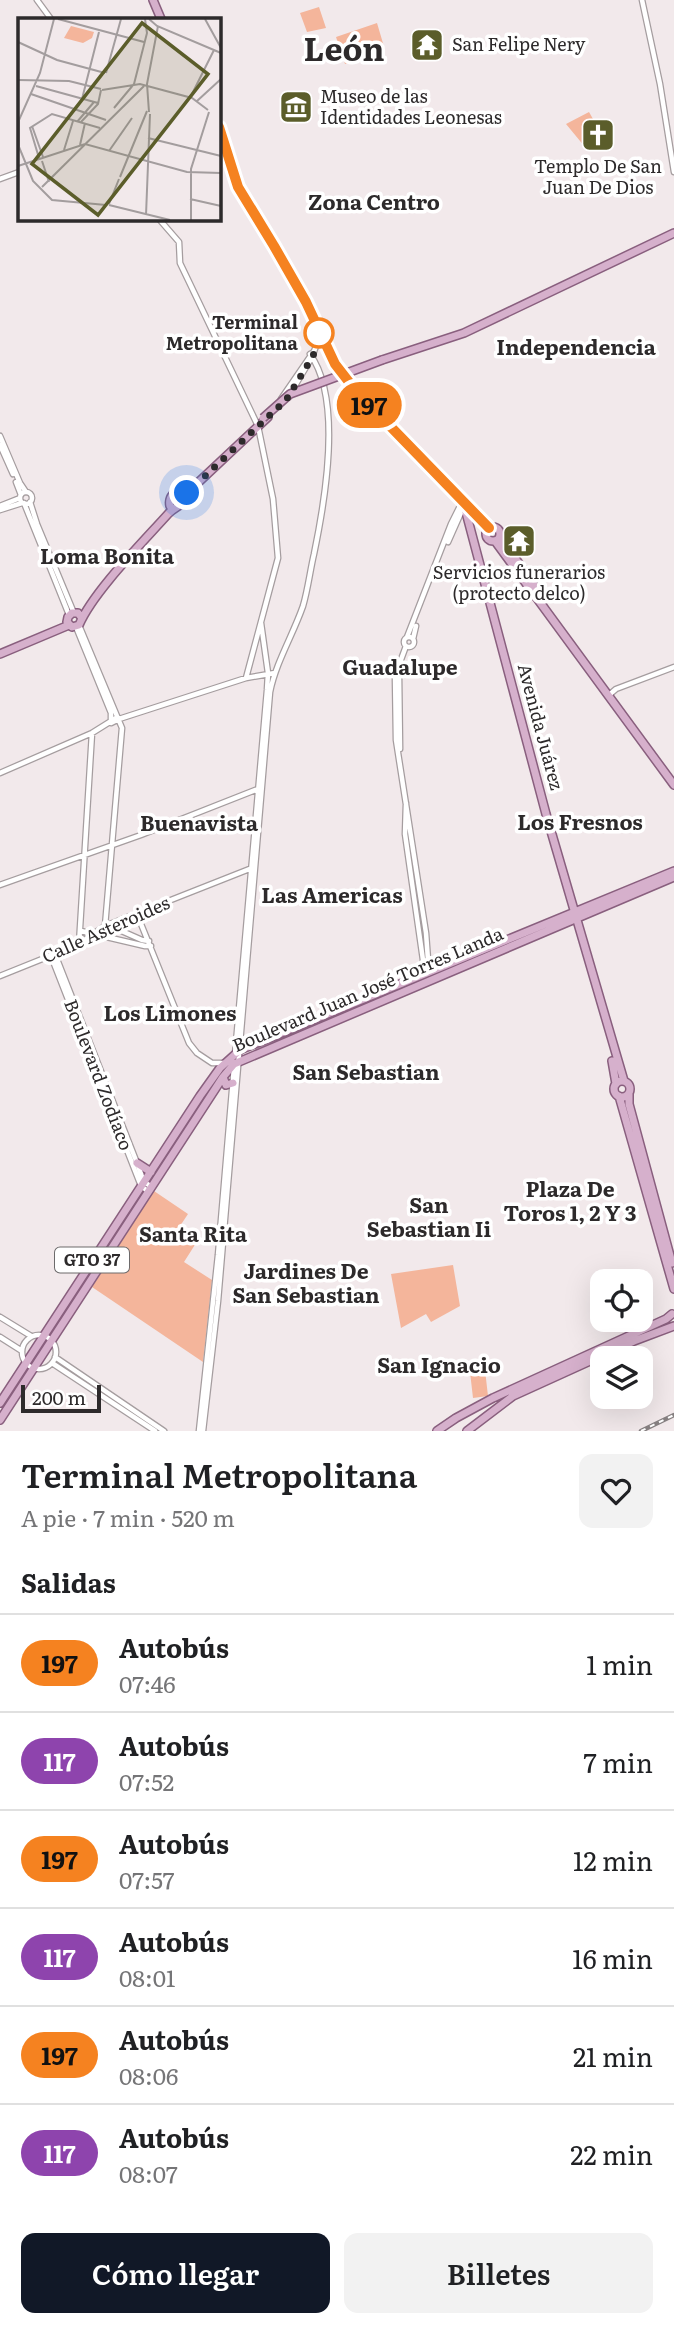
<!DOCTYPE html>
<html lang="es">
<meta charset="utf-8">
<style>
body{margin:0;font-family:Literata,serif;background:#f2f2f2;color:#202124;height:100vh;display:flex;flex-direction:column;font-size:26px;white-space:nowrap}
*{box-sizing:border-box;margin:0}
p{font-size:23px;color:#757577}
.icon{flex:none;width:38px;height:38px;fill:none;stroke:currentColor;stroke-width:2;stroke-linecap:round;stroke-linejoin:round}
.map{position:relative;height:1431px;overflow:hidden}
.details{display:flex;flex-direction:column;background:#fff;flex:1}
.details>*{flex:none}
.badge{padding:0 14px;border-radius:23px;font-size:24px;line-height:46px}
.tools{position:absolute;left:590px;top:1269px;display:grid;gap:14px}
.tools a{display:grid;place-items:center;width:63px;height:63px;border-radius:14px;background:#fff;box-shadow:0 7px 28px #0002;font-size:35px}
.scale{position:absolute;left:21px;bottom:18px;width:80px;box-sizing:border-box;padding-left:7px;border:4px solid #2d2a2b;border-top:0;font-size:19px;line-height:24px;white-space:nowrap;color:#2d2a2b;-webkit-text-stroke:5px #fff;paint-order:stroke}
.you{position:absolute;width:35px;height:35px;margin:-18px;border:5px solid #fff;border-radius:50%;background:#1a73e8;box-shadow:0 0 0 10px #1a73e833}
.map>.badge{position:absolute;translate:-50% -50%;box-shadow:0 0 0 4px #fff}
h2{padding:0 21px;font-size:26px;line-height:63px}
.round{display:grid;place-items:center;flex:none;width:74px;height:74px;border-radius:14px;background:#f2f2f2}
.summary{display:flex;align-items:center;justify-content:space-between;height:119px;padding:0 21px}
h1{font-size:33px;font-weight:600;line-height:52px}
.button{display:flex;gap:14px;margin-top:auto;padding:14px 21px}
.button a{flex:1;height:80px;border-radius:14px;background:#111827;color:#fff;font-size:28px;font-weight:600;line-height:80px;text-align:center}
.button a+a{background:#f2f2f2;color:#202124}
ul{padding:0;list-style:none}
li{display:flex;align-items:center;gap:21px;height:98px;padding:0 21px;border-top:2px solid #e0e0e0}
li div{flex:1}
li b{display:block;font-size:26px}
li em{font-style:normal}
li .badge{min-width:77px;font-weight:700;text-align:center}
.map>svg:first-child{display:block}
.green{fill:#f4b59b}
.lines{fill:none;stroke-linecap:round;stroke-linejoin:round}
.minor-casing{stroke:#a59d9f;stroke-width:7}
.major-casing{stroke:#895f7e;stroke-width:10}
.minor{stroke:#fff;stroke-width:4.5}
.major{stroke:#d6b0cc;stroke-width:7}
.rail-casing{stroke:#878182;stroke-width:4.5}
.rail{stroke:#fff;stroke-width:2;stroke-dasharray:5;stroke-linecap:butt}
.major-bridge-casing{stroke:#895f7e;stroke-width:10;stroke-linecap:butt}
.major-bridge{stroke:#d6b0cc;stroke-width:7}
.line-casing{stroke:#fff;stroke-width:16}
.line{stroke:#f58220;stroke-width:10}
.walk{stroke:#2d2a2b;stroke-width:7;stroke-dasharray:0 12.6}
.stop-dot{fill:#fff;stroke:#f58220;stroke-width:3.5}
.labels{text-anchor:middle;stroke-width:7;stroke-linejoin:round;paint-order:stroke}
.shield{fill:#fff;stroke:#6c6a6b;stroke-width:2}
.shield-label{font-size:16px;font-weight:bold;fill:#2d2a2b}
.poi-label{font-size:18px;fill:#2d2a2b;stroke:#fff;text-anchor:start}
.stop-label{font-size:18px;font-weight:bold;fill:#2d2a2b;stroke:#fff;text-anchor:end}
.street-label{font-size:18px;fill:#2d2a2b;stroke:#fff}
.quarter-label{font-size:21px;font-weight:bold;fill:#2d2a2b;stroke:#fff}
.town-label{font-size:32px;font-weight:bold;fill:#2d2a2b;stroke:#fff}
.inset-road{fill:none;stroke:#a39d9e;stroke-width:2}
.view{fill:#5b5d2a;fill-opacity:0.15;stroke:#5b5d2a;stroke-width:3.5}
.inset-edge{fill:none;stroke:#2d2a2b;stroke-width:3.5}
</style>
<div class="map">
<svg width="674" height="1431" viewBox="0 0 674 1431">
<rect width="100%" height="100%" fill="#f2e9eb"/>
<path class="green" d="M319,7L326,28L307,32L300,13Z
M377,23L385,50L345,64L336,37Z
M589,112L597,126L591,130L596,141L585,147L566,124Z
M154,1191L188,1214L180,1226L198,1240L184,1262L212,1280L203,1362L92,1287Z
M453,1265L460,1306L431,1322L426,1314L401,1328L391,1274Z
M485,1370L488,1396L473,1398L470,1372Z"/>
<g class="lines">
<defs>
<path id="minor" d="M37,0L51,19
M642,0L660,84L674,172
M0,179L19,172
M159,219L179,242L180,263L258,426L273,499L278,558L246,678
M290,394L312,357L320,335
M281,399L314,351
M0,436L20,483L26,492
M0,445L13,474
M16,482L21,495
M20 498a6 6 0 1 1 12 0a6 6 0 1 1-12 0Z
M30,502L37,524L74,613
M24,503L69,615
M0,506L20,498
M0,510L22,503
M448,542L464,506
M79,625L122,728L105,926
M76,627L111,713V723L119,719
M404 642a5 5 0 1 1 10 0a5 5 0 1 1-10 0Z
M407,637L451,524L462,502
M413,639L416,626
M406,646L395,676L396,740L426,933L429,973
M399,674L400,749
M609,695L616,689L674,667
M0,773L92,733L116,718L119,719L246,678L275,673
M406,803L405,834L425,974
M0,885L141,835L258,789
M137,914L189,1043L197,1053L212,1063H224
M108,925L142,940L149,941
M81,931L145,946H151
M79,944L92,733
M55,954L137,1163L144,1182L152,1187
M51,956L141,1186L149,1192
M0,976L77,945L105,926L252,868
M235,1054L267,690L268,673L261,623
M0,1317L31,1336
M22 1352a17 17 0 1 1 34 0a17 17 0 1 1-34 0Z
M0,1337L22,1351
M55,1357L164,1431
M52,1363L155,1431
M199,1431L218,1255L234,1067
M203,1431L218,1301L270,692C276,662 293,635 303,606C308,589 310,571 314,554C325,501 343,400 310,354"/>
<path id="major" d="M153,0L161,19
M219,127L238,187L306,302L335,364L356,391L489,528
M382,360L464,333L674,233
M187,493L268,417
M463,501L546,814L624,1081
M170,506C168,497 175,489 184,490
M486 534a7 7 0 1 1 14 0a7 7 0 1 1-14 0Z
M500,537L540,593
M495,541L674,785
M81,617L78,613H72L68,617L67,622L72,627L79,625C93,592 142,543 168,514C175,506 184,506 187,495L184,490
M0,654L69,625
M612,1061L616,1084
M223,1077L226,1085L233,1083
M614 1089a8 8 0 1 1 16 0a8 8 0 1 1-16 0Z
M629,1094V1104L672,1263
M619,1096L674,1289
M137,1163L151,1172
M0,1403L200,1096L220,1068L240,1050L674,871
M0,1420L223,1077L234,1064L674,877
M437,1431L456,1418L493,1398L666,1319L672,1314
M467,1431L513,1396L634,1341L674,1326"/>
</defs>
<use href="#minor" class="minor-casing"/>
<use href="#major" class="major-casing"/>
<use href="#minor" class="minor"/>
<use href="#major" class="major"/>
<defs>
<path id="rail" d="M641,1431L674,1415"/>
</defs>
<use href="#rail" class="rail-casing"/>
<use href="#rail" class="rail"/>
<defs>
<path id="major-bridge" d="M263,418L290,394L382,360"/>
</defs>
<use href="#major-bridge" class="major-bridge-casing"/>
<use href="#major-bridge" class="major-bridge"/>
</g>
<g class="lines">
<defs>
<path id="line" d="M219,127L238,187L274,246L306,302L335,364L356,391L489,528"/>
</defs>
<use href="#line" class="line-casing"/>
<use href="#line" class="line"/>
<path class="walk" d="M187,493L286,400L313,356L320,335L319,333"/>
</g>
<defs>
<symbol id="temple-square" viewBox="-11 -11 22 22"><rect x="-9" y="-9" width="18" height="18" rx="4" fill="#5b5d2a" stroke="#fff"/><path d="M0-6L5-2H3V0L6.5 2.5H4V6H1.5V3h-3V6H-4V2.5H-6.5L-3 0V-2H-5Z" fill="#fff"/></symbol>
<symbol id="museum-square" viewBox="-11 -11 22 22"><rect x="-9" y="-9" width="18" height="18" rx="4" fill="#5b5d2a" stroke="#fff"/><path d="M0-6L6-3V-2H-6V-3ZM-5-1h2V3h-2ZM-1-1h2V3h-2ZM3-1h2V3H3ZM-6 4H6V6H-6Z" fill="#fff"/></symbol>
<symbol id="church-square" viewBox="-11 -11 22 22"><rect x="-9" y="-9" width="18" height="18" rx="4" fill="#5b5d2a" stroke="#fff"/><path d="M-1.2-6h2.4v3.5h3.3v2.4h-3.3V6h-2.4V-.1h-3.3v-2.4h3.3Z" fill="#fff"/></symbol>
</defs>
<g fill-rule="evenodd">
<use href="#temple-square" x="408" y="26" width="38" height="38"/>
<use href="#museum-square" x="277" y="88" width="38" height="38"/>
<use href="#church-square" x="579" y="116" width="38" height="38"/>
<use href="#temple-square" x="500" y="522" width="38" height="38"/>
</g>
<circle class="stop-dot" cx="319" cy="333" r="14"/>
<g class="labels">
<rect class="shield" x="55" y="1247.5" width="74" height="25" rx="5"/>
<g class="shield-label">
<text x="92" y="1266">GTO 37</text>
</g>
<g class="poi-label">
<text x="452" y="51">San Felipe Nery</text>
<text x="320" y="103">Museo de las<tspan x="320" dy="21">Identidades Leonesas</tspan></text>
<text x="598" y="173" text-anchor="middle">Templo De San<tspan x="598" dy="21">Juan De Dios</tspan></text>
<text x="519" y="579" text-anchor="middle">Servicios funerarios<tspan x="519" dy="21">(protecto delco)</tspan></text>
</g>
<g class="stop-label">
<text x="298" y="329">Terminal<tspan x="298" dy="21">Metropolitana</tspan></text>
</g>
<g class="street-label">
<text transform="translate(540 727) rotate(75)" y="6">Avenida Juárez</text>
<text transform="translate(106 930) rotate(-24)" y="6">Calle Asteroides</text>
<text transform="translate(368 990) rotate(-23)" y="6">Boulevard Juan José Torres Landa</text>
<text transform="translate(98 1075) rotate(69)" y="6">Boulevard Zodíaco</text>
</g>
<g class="quarter-label">
<text x="374" y="210">Zona Centro</text>
<text x="576" y="355">Independencia</text>
<text x="107" y="564">Loma Bonita</text>
<text x="400" y="675">Guadalupe</text>
<text x="580" y="830">Los Fresnos</text>
<text x="199" y="831">Buenavista</text>
<text x="332" y="903">Las Americas</text>
<text x="170" y="1021">Los Limones</text>
<text x="366" y="1080">San Sebastian</text>
<text x="570" y="1197">Plaza De<tspan x="570" dy="24">Toros 1, 2 Y 3</tspan></text>
<text x="429" y="1213">San<tspan x="429" dy="24">Sebastian Ii</tspan></text>
<text x="193" y="1242">Santa Rita</text>
<text x="306" y="1279">Jardines De<tspan x="306" dy="24">San Sebastian</tspan></text>
<text x="439" y="1373">San Ignacio</text>
</g>
<g class="town-label">
<text x="344" y="61">León</text>
</g>
</g>
<g transform="translate(18 18)">
<rect width="203" height="203" fill="#f2e9eb"/>
<path d="M53,8L76,14L74,20L65,25L46,20Z" fill="#f4b59b"/>
<path class="inset-road" d="M36,1L22,55L1,102V129L15,163L34,182L88,187M40,1L126,24M131,1L139,8L203,35M187,1L203,30M0,24L39,42L87,55M88,55L103,1M0,62L51,63L83,71M18,68L80,85M84,72L122,66L174,80L190,92M13,76L88,102M172,80L196,32M64,81L81,14M179,83L203,61M96,90L116,66L129,15L127,1M131,94L129,66L140,8M59,104L76,84M63,104L80,86L83,72M14,108L25,139M130,120L203,138M62,127L67,105M46,132L55,103M91,133L114,100M21,140L12,110L34,96L82,110M24,143L31,164M0,148L67,126L169,154L203,155M102,159L129,93M24,169L126,68M172,181L203,188M91,186L101,161M91,187L152,202M128,197L132,96M173,202V151L191,94"/>
<path class="view" d="M124,5L190,56L80,197L14,146Z"/>
<rect width="203" height="203" class="inset-edge"/>
</g>
</svg>
<div class="tools">
<a><svg class="icon" aria-label="locate" viewBox="0 0 24 24"><circle cx="12" cy="12" r="6"/><path d="M12 2v4M12 18v4M2 12h4M18 12h4"/></svg></a>
<a><svg class="icon" aria-label="layers" viewBox="0 0 24 24"><path d="M12 4l9 5-9 5-9-5zM3 14l9 5 9-5"/></svg></a>
</div>
<div class="scale">200 m</div>
<div class="you" style="left:187px;top:493px"></div>
<b class="badge" style="left:369px;top:405px;background:#f58220;color:#111">197</b>
</div>
<section class="details">
<div class="summary"><div><h1>Terminal Metropolitana</h1><p>A pie · 7 min · 520 m</p></div><a class="round"><svg class="icon" aria-label="heart" viewBox="0 0 24 24"><path d="M12 20l-8-8c-3-5 5-10 8-4 3-6 11-1 8 4z"/></svg></a></div>
<h2>Salidas</h2>
<ul>
<li><span class="badge" style="background:#f58220;color:#111">197</span><div><b>Autobús</b><p>07:46</p></div><em>1 min</em></li>
<li><span class="badge" style="background:#8e44ad;color:#fff">117</span><div><b>Autobús</b><p>07:52</p></div><em>7 min</em></li>
<li><span class="badge" style="background:#f58220;color:#111">197</span><div><b>Autobús</b><p>07:57</p></div><em>12 min</em></li>
<li><span class="badge" style="background:#8e44ad;color:#fff">117</span><div><b>Autobús</b><p>08:01</p></div><em>16 min</em></li>
<li><span class="badge" style="background:#f58220;color:#111">197</span><div><b>Autobús</b><p>08:06</p></div><em>21 min</em></li>
<li><span class="badge" style="background:#8e44ad;color:#fff">117</span><div><b>Autobús</b><p>08:07</p></div><em>22 min</em></li>
</ul>
<div class="button"><a>Cómo llegar</a><a>Billetes</a></div>
</section>
